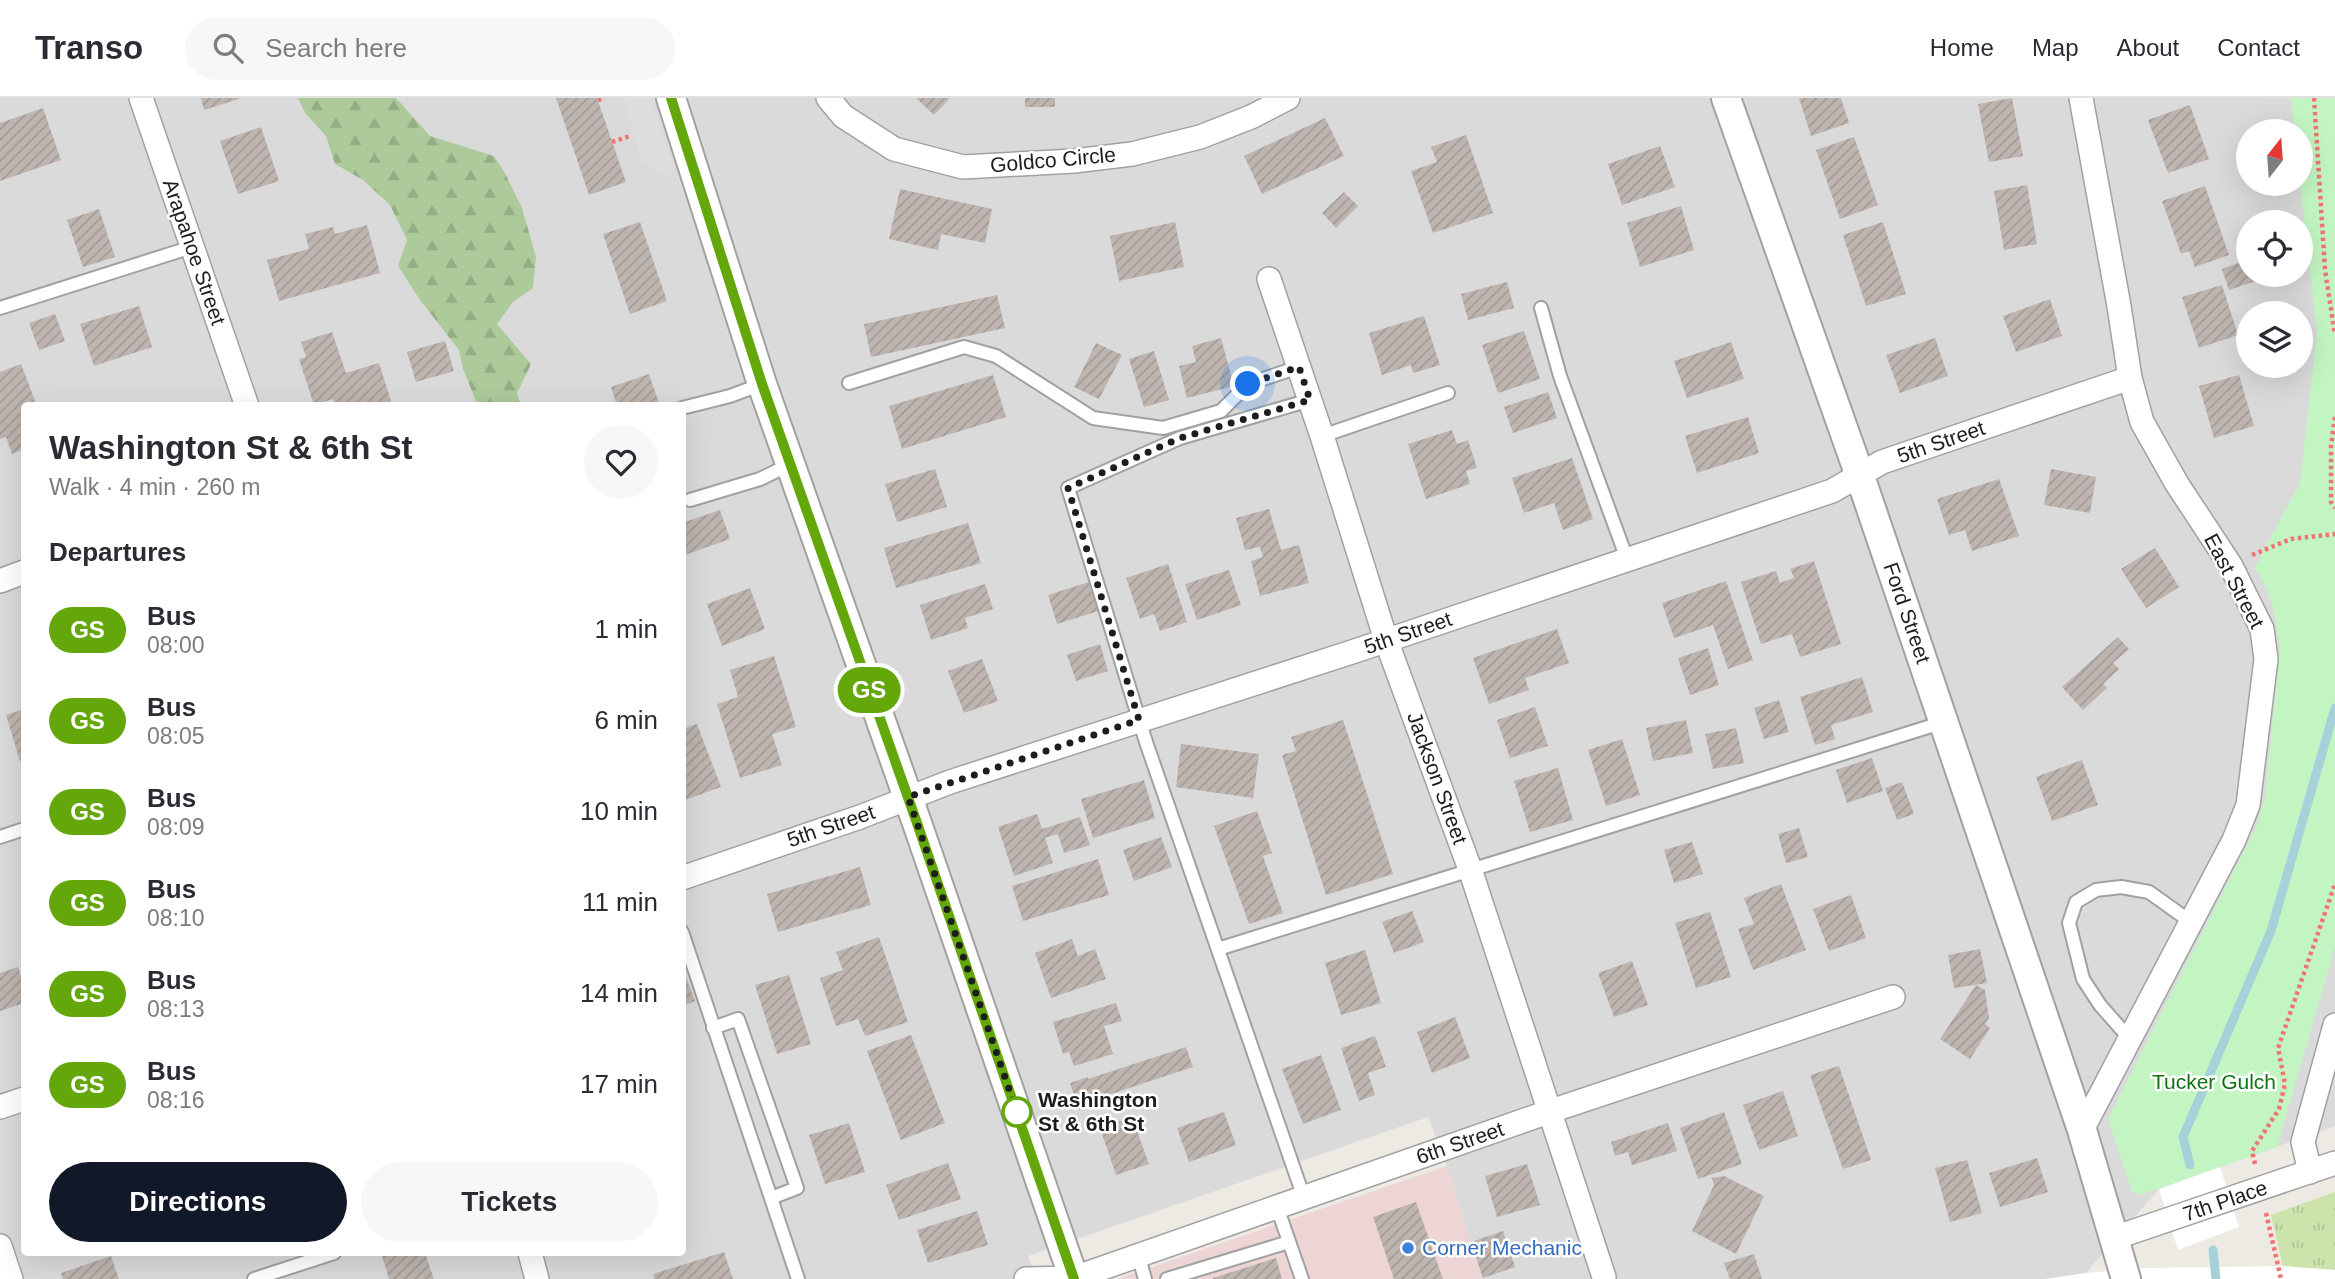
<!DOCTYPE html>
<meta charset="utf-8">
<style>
body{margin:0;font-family:Arial,sans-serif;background:#f7f7f7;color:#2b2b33;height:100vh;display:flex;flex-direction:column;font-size:26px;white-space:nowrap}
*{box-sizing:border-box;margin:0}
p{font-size:23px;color:#7c7c81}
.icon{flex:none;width:38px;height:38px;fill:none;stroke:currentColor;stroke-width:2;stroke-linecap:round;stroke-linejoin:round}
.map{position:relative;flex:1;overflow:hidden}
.side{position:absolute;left:21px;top:304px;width:665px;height:854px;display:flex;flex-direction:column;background:#fff;border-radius:7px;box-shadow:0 7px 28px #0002}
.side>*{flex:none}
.badge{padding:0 14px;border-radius:23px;font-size:24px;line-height:46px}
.needle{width:46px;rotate:17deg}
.buttons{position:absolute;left:2236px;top:21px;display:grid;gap:14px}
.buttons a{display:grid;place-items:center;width:77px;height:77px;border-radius:50%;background:#fff;box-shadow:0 7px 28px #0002;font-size:35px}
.you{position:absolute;width:35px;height:35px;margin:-18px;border:5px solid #fff;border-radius:50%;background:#1a73e8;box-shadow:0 0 0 10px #1a73e833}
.map>.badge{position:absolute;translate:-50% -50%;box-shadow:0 0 0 4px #fff}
h2{padding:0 28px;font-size:26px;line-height:63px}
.round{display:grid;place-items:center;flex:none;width:74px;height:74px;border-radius:37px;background:#f7f7f7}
.headline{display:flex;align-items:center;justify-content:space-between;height:119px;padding:0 28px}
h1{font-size:33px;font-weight:700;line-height:52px}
.cta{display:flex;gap:14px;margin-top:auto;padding:14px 28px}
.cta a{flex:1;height:80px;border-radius:42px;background:#111827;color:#fff;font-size:28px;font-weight:700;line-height:80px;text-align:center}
.cta a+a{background:#f7f7f7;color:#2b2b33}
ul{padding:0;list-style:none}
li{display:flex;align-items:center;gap:21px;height:91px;padding:0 28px}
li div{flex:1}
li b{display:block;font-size:26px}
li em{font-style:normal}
li .badge{min-width:77px;font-weight:700;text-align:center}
header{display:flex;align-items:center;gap:42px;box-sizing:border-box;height:98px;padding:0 35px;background:#fff;border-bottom:2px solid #e1e1e2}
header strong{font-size:33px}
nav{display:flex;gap:38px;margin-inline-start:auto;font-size:24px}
.search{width:490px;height:63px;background:#f7f7f7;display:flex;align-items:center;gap:18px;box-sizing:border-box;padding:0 24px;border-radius:38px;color:#7c7c81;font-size:26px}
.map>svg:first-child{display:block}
.residential{fill:#dbdada;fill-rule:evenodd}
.commercial{fill:#edd4d5}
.grass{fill:url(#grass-tufts)}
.forest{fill:url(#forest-firs)}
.park{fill:#c3f5c3}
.parking{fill:#ddd}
.pier{fill:#fff}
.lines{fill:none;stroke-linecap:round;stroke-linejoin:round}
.stream{stroke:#a7d1d8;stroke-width:9}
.building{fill:url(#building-hatch)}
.service-casing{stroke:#a1a1a1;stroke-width:16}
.minor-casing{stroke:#a1a1a1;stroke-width:26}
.tertiary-casing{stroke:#a1a1a1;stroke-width:32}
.path{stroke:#f07572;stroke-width:4.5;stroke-dasharray:3.5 3.5;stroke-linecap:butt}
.service{stroke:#fff;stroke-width:12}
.minor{stroke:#fff;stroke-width:23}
.tertiary{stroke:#fff;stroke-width:28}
.line-casing{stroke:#fff;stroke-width:16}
.line{stroke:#64a70b;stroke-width:10}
.walk{stroke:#1d1d1d;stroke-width:7;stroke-dasharray:0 12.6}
.stop-dot{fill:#fff;stroke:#64a70b;stroke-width:3.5}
.shop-dot{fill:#3f7fe0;stroke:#fff;stroke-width:2.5}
.labels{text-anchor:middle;stroke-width:5;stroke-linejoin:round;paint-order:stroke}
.street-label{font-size:21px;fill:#1d1d1d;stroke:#fff}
.park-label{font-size:21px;fill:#137313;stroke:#fff}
.stop-label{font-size:21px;font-weight:bold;fill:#1d1d1d;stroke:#fff;text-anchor:start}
.shop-label{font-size:21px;fill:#366cbe;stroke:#fff;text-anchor:start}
</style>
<header>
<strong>Transo</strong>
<div class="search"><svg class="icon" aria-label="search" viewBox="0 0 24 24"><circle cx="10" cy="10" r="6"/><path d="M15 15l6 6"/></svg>Search here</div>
<nav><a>Home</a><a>Map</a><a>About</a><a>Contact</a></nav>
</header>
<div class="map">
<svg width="2335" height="1181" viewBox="0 0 2335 1181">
<defs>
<pattern id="grass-tufts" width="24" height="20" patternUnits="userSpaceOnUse" patternTransform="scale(1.75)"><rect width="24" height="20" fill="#cce4ac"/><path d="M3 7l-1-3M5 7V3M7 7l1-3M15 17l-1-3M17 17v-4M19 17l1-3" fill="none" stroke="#afc394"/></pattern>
<pattern id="forest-firs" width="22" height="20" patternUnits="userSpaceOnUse" patternTransform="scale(1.75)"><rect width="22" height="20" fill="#adca9b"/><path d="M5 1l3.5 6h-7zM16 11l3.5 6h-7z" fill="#94ad85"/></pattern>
<pattern id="building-hatch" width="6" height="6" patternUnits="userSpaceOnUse" patternTransform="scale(1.75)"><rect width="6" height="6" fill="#beb5b0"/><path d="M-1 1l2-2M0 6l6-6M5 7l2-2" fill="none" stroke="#a39b97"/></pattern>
</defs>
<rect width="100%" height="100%" fill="#ede9e3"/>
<path class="residential" d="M0,0H2335V1028L2159,1091L2086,1175L2046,1181H1482L1447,1068L1428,1019L1028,1158L1036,1181H0ZM2249,33H2301V86H2249ZM2249,124H2301V177H2249ZM2249,215H2301V268H2249ZM24,308H682V1155H24Z"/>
<path class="commercial" d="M1447,1068L1482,1181H1117Z"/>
<path class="grass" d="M2335,1094V1172L2283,1168L2271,1117Z"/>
<path class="forest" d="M298,0H396L430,38L494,58L505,75L522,110L536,159L533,190L513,204L497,226L531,266L517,295L521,308H478L463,271L459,252L420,202L398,168L407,142L390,107L363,82L335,66L326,38L305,15Z"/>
<path class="park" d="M2291,0H2335V849L2277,1049L2140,1097L2132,1093L2108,1021L2257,727L2265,700L2280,549L2273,510L2267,491L2255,469L2300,385L2317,235L2300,86L2301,33H2294Z"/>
<path class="parking" d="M624,0H651L677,82L642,65Z"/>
<path class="pier" d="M2220,1069L2239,1129L2178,1152L2159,1091Z
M2283,1168L2335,1172V1181H2046L2086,1175L2142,1170Z"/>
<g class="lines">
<path class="stream" d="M2190,1067L2183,1039L2271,833L2335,610
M2213,1152L2216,1181"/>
</g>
<path class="building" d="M201,0H239V1L204,12Z
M556,0H597L626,84L589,97Z
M916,0H950L934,17Z
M1025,0H1055V9H1025Z
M1799,0H1841L1849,25L1811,38Z
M2012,0L2023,58L1989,64L1978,6Z
M2190,7L2209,61L2168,75L2148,22Z
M43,10L61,62L0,83V25Z
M1325,20L1344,58L1262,96L1244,58Z
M261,29L279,83L238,96L220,43Z
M1466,37L1493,115L1433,135L1411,73L1437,64L1431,49Z
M1854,39L1878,107L1840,121L1816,52Z
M1660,48L1675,89L1622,107L1608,66Z
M2027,87L2037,146L2004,152L1994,93Z
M2205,88L2229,157L2195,169L2189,153L2181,156L2162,103Z
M900,91L992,111L985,145L941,136L938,152L889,141Z
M1344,94L1358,108L1336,130L1322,115Z
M1681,108L1694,152L1640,169L1627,125Z
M99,111L115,159L83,169L67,122Z
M640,124L667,203L630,216L603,136Z
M1175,124L1184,169L1119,183L1110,138Z
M1883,124L1906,196L1866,208L1843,137Z
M367,127L380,175L279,203L267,162L309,151L305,136L333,129L335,136Z
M2249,161V177H2261L2262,181L2229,192L2222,171Z
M1507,184L1514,210L1468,222L1461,196Z
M2222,187L2238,237L2199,250L2182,199Z
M997,197L1005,230L871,259L864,226Z
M2050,201L2062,238L2016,254L2003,218Z
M139,208L152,249L94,268L80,226Z
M55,216L65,243L39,252L29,225Z
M1424,218L1440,267L1413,275L1411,267L1382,277L1369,235Z
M1524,233L1540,281L1498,295L1482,247Z
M332,234L346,275L379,265L391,303L374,308H336L333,301L314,307L299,261L306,259L301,244Z
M1221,240L1234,288L1187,300L1179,268L1196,264L1192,248Z
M1935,240L1948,278L1900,295L1886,257Z
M445,243L454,273L416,284L407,254Z
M1731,244L1744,281L1687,300L1674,263Z
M1096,245L1122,257L1099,301L1074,289Z
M1154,253L1169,302L1144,309L1129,261Z
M21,266L37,308H24V351L12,356L6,339L0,341V274Z
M649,276L660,308H617L611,289Z
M993,277L1006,319L902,351L889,308Z
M2239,277L2254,328L2214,340L2199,288Z
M1548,294L1557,320L1513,335L1504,309Z
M1748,319L1759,355L1697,375L1685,338Z
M1452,332L1457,346L1468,342L1477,370L1466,373L1470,386L1426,401L1408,346Z
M1572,360L1593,421L1563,432L1554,405L1524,415L1512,380Z
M935,371L947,409L897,424L885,386Z
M2051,371L2096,379L2090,415L2044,407Z
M1999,381L2019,438L1972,453L1965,432L1949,437L1937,401Z
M1269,411L1281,452L1299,447L1309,485L1260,498L1251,463L1263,459L1260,449L1245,452L1236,420Z
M720,412L730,441L682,458V425Z
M968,425L981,465L896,490L884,450Z
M2155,450L2179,489L2146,510L2121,471Z
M1814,463L1841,546L1800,559L1792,536L1761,546L1741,484L1776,473L1780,485L1794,480L1790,471Z
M1168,466L1187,524L1160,533L1154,516L1140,521L1126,480Z
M1229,472L1241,507L1197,522L1185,486Z
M1726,483L1753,562L1728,571L1713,527L1674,540L1662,505Z
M1089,484L1098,513L1057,526L1048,497Z
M985,486L993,511L965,520L968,530L931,542L920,507Z
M750,490L765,531L722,548L707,506Z
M1557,531L1569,565L1525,580L1529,592L1489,606L1473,560Z
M2118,539L2129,551L2113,565L2119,571L2103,586L2107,590L2083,612L2062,589Z
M1100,546L1108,573L1076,583L1067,557Z
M1708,550L1719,587L1690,597L1678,560Z
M774,558L796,629L772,636L782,667L740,680L717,606L738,599L730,572Z
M982,561L998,603L964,615L948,573Z
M1862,579L1873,614L1831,627L1835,641L1815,647L1800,599Z
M1779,602L1789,634L1764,641L1754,610Z
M1535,609L1548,648L1510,660L1497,622Z
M24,611V661L20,663L6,617Z
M1343,622L1393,776L1326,797L1282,657L1296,653L1291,639Z
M1686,622L1693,655L1653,663L1646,630Z
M697,626L721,689L682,703V631Z
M1736,630L1744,665L1713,671L1705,636Z
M1622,641L1640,697L1606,708L1588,652Z
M1181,646L1259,656L1253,700L1176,689Z
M1872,660L1883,693L1847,705L1836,672Z
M2082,662L2098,707L2052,723L2036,679Z
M1558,670L1573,722L1530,734L1514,683Z
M1144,682L1155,720L1093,740L1081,701Z
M1902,684L1914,716L1897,722L1885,690Z
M1257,713L1272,755L1263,758L1283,815L1249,826L1214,728Z
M1037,716L1042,731L1080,719L1090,747L1064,755L1058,736L1045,740L1053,765L1014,778L998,729Z
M1799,730L1808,759L1786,765L1778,736Z
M1161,739L1172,769L1134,783L1123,752Z
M1692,744L1703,776L1674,785L1664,752Z
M1098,761L1109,797L1023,823L1012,788Z
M860,769L871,807L778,834L767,796Z
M1781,786L1806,852L1753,872L1738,831L1754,826L1744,800Z
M1851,797L1866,840L1829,853L1813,811Z
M1412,813L1424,844L1394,855L1382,824Z
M1710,814L1731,879L1696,890L1675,825Z
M879,839L908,924L865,938L858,921L836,928L820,880L843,872L836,854Z
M1072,841L1078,858L1095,851L1106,881L1051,900L1035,855Z
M1980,851L1987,885L1954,890L1948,857Z
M1365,852L1381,905L1341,917L1325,865Z
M1632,863L1648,907L1614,919L1598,875Z
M18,869L24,888V905L0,913V875Z
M682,869L695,903L682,908Z
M789,877L811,946L777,956L755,887Z
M1976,887L1985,892L1989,920L1985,926L1990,930L1970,961L1940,941Z
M1116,905L1122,923L1104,928L1113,956L1074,968L1069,954L1063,956L1053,924Z
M1455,919L1470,960L1432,975L1417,934Z
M911,937L945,1025L901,1042L867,953Z
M1375,938L1386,969L1368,975L1375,997L1359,1003L1341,950Z
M1186,949L1193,969L1096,1001L1097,1005L1079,1012L1070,985L1088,979V981Z
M1321,957L1341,1012L1303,1026L1282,971Z
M1839,968L1871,1062L1843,1071L1810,977Z
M1783,993L1798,1038L1759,1052L1743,1007Z
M1224,1014L1236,1047L1189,1064L1177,1030Z
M1724,1014L1742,1066L1698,1081L1680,1030Z
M1132,1019L1149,1066L1116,1077L1100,1030Z
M849,1025L865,1074L825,1086L809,1037Z
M1668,1025L1677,1053L1632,1067L1628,1054L1615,1058L1611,1044Z
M2037,1060L2048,1094L2000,1109L1989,1075Z
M1967,1062L1982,1115L1950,1124L1935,1070Z
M948,1065L961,1101L899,1122L886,1087Z
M1527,1066L1540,1107L1497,1119L1485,1078Z
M1724,1078L1764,1098L1736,1156L1692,1133L1714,1087L1712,1080Z
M1416,1104L1443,1181H1394L1373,1119Z
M977,1113L988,1147L928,1165L917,1132Z
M1503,1133L1515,1169L1483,1180L1471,1144Z
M724,1154L733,1181H654L653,1176Z
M393,1155H425L434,1181H389L382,1158Z
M1754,1156L1762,1181H1730L1724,1165Z
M111,1158L119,1181H63L61,1175Z
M1276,1160L1282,1181H1213V1180Z"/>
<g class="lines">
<defs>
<path id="service" d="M0,210L192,149
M1541,210L1560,278L1627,461
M849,285L964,249L996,258L1093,320L1163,330L1221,313L1248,286L1299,269
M682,310L730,298L762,286
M1322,338L1448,295
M690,402L760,381L791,366
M0,739L24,731
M682,834L798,1181
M1218,851L1944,624
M713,930L738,921L797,1090L771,1100
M2130,941L2100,907L2083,881L2069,825L2076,804L2096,792L2121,789L2149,794L2191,824
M1304,1100L1146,644L1068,390L1180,340L1310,302
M1277,1109L1302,1181
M1138,1157L1145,1181
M254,1181L334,1155
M1167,1181L1289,1144"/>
<path id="minor" d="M141,0L247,308
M828,0L843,18L894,51L963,69L1074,63L1132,56L1200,39L1251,19L1288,0
M2081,0L2119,208L2130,280L2142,324L2177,386L2231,468L2262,531L2266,561L2248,707L2234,742L2082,1032
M1269,181L1322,338L1386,542L1470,771L1604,1179
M0,483L24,474
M682,780L860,719L950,684L1355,553L1832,393L1882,364L2130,280
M0,1009L24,1001
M2310,1074L2303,1044L2335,927
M2114,1140L2335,1065
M0,1148L11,1181
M530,1155L537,1181
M1026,1181L1074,1180L1551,1013L1893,899"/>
<path id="tertiary" d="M671,0L762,286L917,725L1074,1181
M1726,0L1860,378L2082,1032L2126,1181"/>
</defs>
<use href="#service" class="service-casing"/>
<use href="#minor" class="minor-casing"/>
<use href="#tertiary" class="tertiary-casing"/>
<path class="path" d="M2314,0L2325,172L2335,237
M598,2L605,0
M612,44L630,38
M2335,319L2331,348V404L2335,410
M2252,457L2291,441L2335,436
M2255,1066L2252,1053L2279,1011L2285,986L2278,950L2335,786
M2266,1115L2281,1181"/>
<use href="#service" class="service"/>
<use href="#minor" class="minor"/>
<use href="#tertiary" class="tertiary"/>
</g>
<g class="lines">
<defs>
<path id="line" d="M671,0L762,286L917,725L1074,1181"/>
</defs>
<use href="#line" class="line-casing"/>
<use href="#line" class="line"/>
<path class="walk" d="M1017,1014L908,699L1139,622L1068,390L1180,340L1310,302L1299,269L1248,286"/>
</g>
<circle class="stop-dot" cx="1017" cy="1014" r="14"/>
<circle class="shop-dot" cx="1408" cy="1150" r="7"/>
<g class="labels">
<g class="street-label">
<text transform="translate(1053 62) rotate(-5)" y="7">Goldco Circle</text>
<text transform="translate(194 154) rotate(71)" y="7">Arapahoe Street</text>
<text transform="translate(1941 344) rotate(-19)" y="7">5th Street</text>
<text transform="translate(2234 483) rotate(62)" y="7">East Street</text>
<text transform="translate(1907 515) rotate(71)" y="7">Ford Street</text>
<text transform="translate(1408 535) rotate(-19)" y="7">5th Street</text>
<text transform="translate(1437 680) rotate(70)" y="7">Jackson Street</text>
<text transform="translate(831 728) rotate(-19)" y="7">5th Street</text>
<text transform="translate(1460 1045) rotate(-19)" y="7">6th Street</text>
<text transform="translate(2225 1103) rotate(-19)" y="7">7th Place</text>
</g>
<g class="park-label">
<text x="2214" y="991">Tucker Gulch</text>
</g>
<g class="stop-label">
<text x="1038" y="1009">Washington<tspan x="1038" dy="24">St &amp; 6th St</tspan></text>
</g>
<g class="shop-label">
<text x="1422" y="1157">Corner Mechanic</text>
</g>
</g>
</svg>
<div class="buttons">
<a><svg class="needle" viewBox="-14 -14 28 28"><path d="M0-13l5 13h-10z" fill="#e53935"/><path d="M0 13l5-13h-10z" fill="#7c7c81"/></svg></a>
<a><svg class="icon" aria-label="locate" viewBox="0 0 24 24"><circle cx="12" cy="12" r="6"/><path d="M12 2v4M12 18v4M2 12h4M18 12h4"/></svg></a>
<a><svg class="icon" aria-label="layers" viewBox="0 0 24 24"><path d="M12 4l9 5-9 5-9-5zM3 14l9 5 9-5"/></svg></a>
</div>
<div class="you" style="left:1248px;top:286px"></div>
<b class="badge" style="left:869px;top:592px;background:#64a70b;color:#fff">GS</b>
<section class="side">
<div class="headline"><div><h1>Washington St &amp; 6th St</h1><p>Walk · 4 min · 260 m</p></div><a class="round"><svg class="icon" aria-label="heart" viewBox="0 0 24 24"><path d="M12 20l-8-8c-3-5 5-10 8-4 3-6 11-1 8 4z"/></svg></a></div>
<h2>Departures</h2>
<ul>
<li><span class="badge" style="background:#64a70b;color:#fff">GS</span><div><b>Bus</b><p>08:00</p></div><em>1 min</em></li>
<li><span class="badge" style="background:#64a70b;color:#fff">GS</span><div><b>Bus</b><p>08:05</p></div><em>6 min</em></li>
<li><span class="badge" style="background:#64a70b;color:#fff">GS</span><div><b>Bus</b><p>08:09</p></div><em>10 min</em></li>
<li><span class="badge" style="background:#64a70b;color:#fff">GS</span><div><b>Bus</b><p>08:10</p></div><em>11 min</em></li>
<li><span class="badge" style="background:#64a70b;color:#fff">GS</span><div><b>Bus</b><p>08:13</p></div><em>14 min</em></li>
<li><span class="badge" style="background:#64a70b;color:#fff">GS</span><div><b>Bus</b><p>08:16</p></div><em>17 min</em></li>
</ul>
<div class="cta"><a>Directions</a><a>Tickets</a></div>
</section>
</div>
